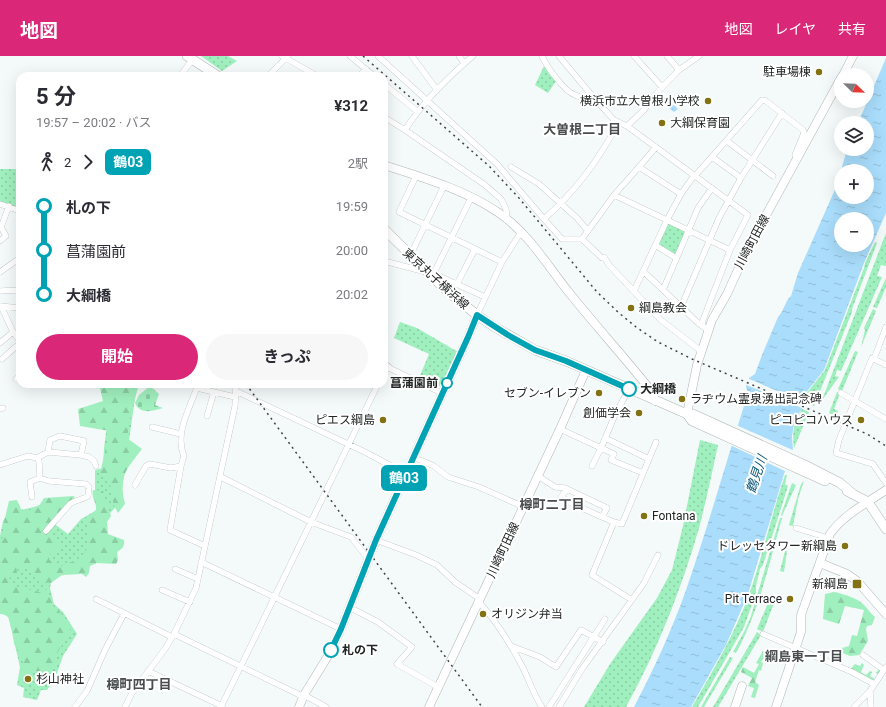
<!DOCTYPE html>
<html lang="ja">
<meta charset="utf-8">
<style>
body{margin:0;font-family:Roboto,"Noto Sans JP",sans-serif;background:#f7f7f7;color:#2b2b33;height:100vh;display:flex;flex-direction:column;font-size:15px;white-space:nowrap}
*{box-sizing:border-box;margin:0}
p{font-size:13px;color:#7c7c81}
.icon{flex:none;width:22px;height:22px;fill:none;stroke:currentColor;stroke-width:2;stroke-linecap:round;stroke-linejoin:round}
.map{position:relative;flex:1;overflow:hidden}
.sheet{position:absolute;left:16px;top:16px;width:372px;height:316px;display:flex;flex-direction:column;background:#fff;border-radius:12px;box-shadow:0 4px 16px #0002}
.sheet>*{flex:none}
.badge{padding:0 8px;border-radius:6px;font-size:14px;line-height:26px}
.needle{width:26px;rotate:113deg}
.fabs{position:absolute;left:834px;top:12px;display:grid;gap:8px}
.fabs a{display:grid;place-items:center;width:40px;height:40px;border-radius:50%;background:#fff;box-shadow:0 4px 16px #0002;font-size:20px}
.map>.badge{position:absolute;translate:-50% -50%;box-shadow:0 0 0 2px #fff}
.legs{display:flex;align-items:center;gap:6px;height:44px;padding:0 20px;font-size:13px}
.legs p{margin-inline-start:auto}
.overview{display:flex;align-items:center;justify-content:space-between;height:68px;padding:0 20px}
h1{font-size:22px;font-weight:700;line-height:30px}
.button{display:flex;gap:8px;margin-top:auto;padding:8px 20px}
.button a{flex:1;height:46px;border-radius:24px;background:#db2777;color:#fff;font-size:16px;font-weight:700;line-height:46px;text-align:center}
.button a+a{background:#f7f7f7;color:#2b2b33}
ul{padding:0 20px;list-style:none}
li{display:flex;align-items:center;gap:14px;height:44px;font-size:15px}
li i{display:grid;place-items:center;width:6px;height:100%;margin:0 5px;background:currentColor}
li i::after{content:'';width:10px;height:10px;margin:-5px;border:3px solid;border-radius:50%;background:#fff}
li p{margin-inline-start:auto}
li:first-child i{background:linear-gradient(#0000 50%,currentColor 0)}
li:last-child i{background:linear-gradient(currentColor 50%,#0000 0)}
header{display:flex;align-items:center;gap:24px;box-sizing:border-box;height:56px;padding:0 20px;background:#db2777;color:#fff}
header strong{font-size:19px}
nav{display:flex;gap:22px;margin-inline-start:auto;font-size:14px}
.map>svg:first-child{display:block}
.grass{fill:url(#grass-dots)}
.forest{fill:url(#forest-firs)}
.cemetery{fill:url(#cemetery-stones)}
.water{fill:url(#water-ripples);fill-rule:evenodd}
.pier{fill:#f4f9f9}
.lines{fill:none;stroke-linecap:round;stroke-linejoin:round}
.street-casing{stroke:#b1b6b6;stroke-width:6}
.secondary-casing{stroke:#b1b6b6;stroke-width:9}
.primary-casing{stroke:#b1b6b6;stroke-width:10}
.street{stroke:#fff;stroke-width:5.5}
.secondary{stroke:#fff;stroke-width:8}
.primary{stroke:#fff;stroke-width:9}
.rail{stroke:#424444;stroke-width:1.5;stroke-dasharray:2 4;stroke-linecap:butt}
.line-1-casing{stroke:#fff;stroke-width:9}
.line-1{stroke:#00a3b4;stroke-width:6}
.poi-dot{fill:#827213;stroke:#fff;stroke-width:1.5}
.stop-1-dot{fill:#fff;stroke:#00a3b4;stroke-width:2}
.labels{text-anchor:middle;stroke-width:4;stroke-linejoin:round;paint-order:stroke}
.poi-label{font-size:12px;fill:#232525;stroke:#fff;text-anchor:end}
.street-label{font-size:12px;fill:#232525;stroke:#fff}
.stop-label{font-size:12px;font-weight:bold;fill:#232525;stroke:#fff;text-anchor:start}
.neighbourhood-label{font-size:13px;font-weight:bold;fill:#494d4d;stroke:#fff}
.water-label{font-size:13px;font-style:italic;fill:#0d5979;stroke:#fff}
</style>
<header>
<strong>地図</strong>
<nav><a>地図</a><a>レイヤ</a><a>共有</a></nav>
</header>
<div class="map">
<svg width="886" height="651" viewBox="0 0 886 651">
<defs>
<pattern id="grass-dots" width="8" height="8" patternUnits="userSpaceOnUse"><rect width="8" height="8" fill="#a0efbe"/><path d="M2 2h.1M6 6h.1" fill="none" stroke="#8acda3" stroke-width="1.8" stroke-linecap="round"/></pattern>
<pattern id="forest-firs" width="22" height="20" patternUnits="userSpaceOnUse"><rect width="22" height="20" fill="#a0efbe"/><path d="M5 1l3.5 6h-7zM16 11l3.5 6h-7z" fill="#8acda3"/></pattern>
<pattern id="cemetery-stones" width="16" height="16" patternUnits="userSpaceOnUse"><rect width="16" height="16" fill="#a0efbe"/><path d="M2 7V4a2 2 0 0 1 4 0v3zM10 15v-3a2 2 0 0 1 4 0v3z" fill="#8acda3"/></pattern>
<pattern id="water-ripples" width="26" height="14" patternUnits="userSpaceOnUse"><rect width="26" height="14" fill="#a9ddfb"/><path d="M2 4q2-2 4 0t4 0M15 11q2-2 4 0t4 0" fill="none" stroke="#91bed7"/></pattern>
</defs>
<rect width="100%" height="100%" fill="#f4f9f9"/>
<path class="grass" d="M201,0H228L237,5L222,15Z
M544,10L556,25L548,37L535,29Z
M0,113H20V154L0,147Z
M668,168L687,175L675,199L659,188Z
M886,177V210L881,209L877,220L882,221L841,315L837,314L835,320L839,321L822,344Z
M875,186L877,187L852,253V256L814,350L803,345L802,343L825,314L864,212L865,207Z
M886,222V231L877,252L873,251Z
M873,253L876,255L861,291L865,274L864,272Z
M400,266L417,272L458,296L439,331L419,322L429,298L394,282Z
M855,295L858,296L842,335L838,333Z
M137,328L121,441L117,450L107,460L103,484L65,517L54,523L51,526L50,532L54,548L63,556L77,578L63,600L55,623L47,634H41L37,644L23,641L24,632L17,629L20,611L8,559L0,558V480L3,465L8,457L34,451L57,443L52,466L68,478L81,463L97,454L95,436V414L103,412L104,392L108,361Z
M837,336L840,337L834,353L838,355L837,360L829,357Z
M802,353L809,356L794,392C792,373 794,369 802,353Z
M700,384L718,389C712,417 706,445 699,472C681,534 657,595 626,651H584L610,608L657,542L672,514L683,470Z
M785,419H787L785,428L788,430L763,509L760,513L756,530V537L744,571L698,651H692C714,613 735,577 750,536C763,498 772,457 785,419Z
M804,425L798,443L793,470L789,469L801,428Z
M792,427L796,429L782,460L781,459Z
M780,462H782C769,508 759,555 736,597L733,596L745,574L751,560Z
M785,495H787L784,516L780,515Z
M774,542H776L763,576L757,573L768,547L772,548Z
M757,576L761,579L718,651H713Z
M730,601L733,602L704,651H701Z"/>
<path class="forest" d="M99,328H139L131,357L127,382L142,393C126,414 118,420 125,448L118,457L114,450L110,428L100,417L110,375L80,370L78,353L103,345Z
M93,434L103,435L111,460L107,466L108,478L124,484C125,490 122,493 117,496L118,504L116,508L97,507L90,510L89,517L86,521L82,518L62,519L51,527L37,525L32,513H27L16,510L17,517L8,523C19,538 27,530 41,537L47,533L54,551L59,554L71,575L58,595L55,607L42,633L37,631V615H28L26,620L28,629L25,631L19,628V621L24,604L14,588L13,574L8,561L0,556V486L4,479V466L9,445L17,444L22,455L37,453L44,442L74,440L75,443L68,446L42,475L46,481L50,479L55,481L61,490L51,497L49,503L53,508L59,511C66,508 76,505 82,500C89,494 91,477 87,469C86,469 83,465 82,465L96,454C97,446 91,442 93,434Z
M835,536C845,539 856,541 864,549C868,553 870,557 875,561L872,569L867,570L866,573L868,585L859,599L850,600L835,594L849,590L852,579L857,580L864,554L845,550L839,568L823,563L825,538Z
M763,595L767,597L761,606L763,607L761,615L759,614L755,626L759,629L755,642L751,641L754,632L748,630L752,622L741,616L743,611L754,617L759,608L756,607Z
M862,607L864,609L861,616L866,619L870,615L872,616L870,620L875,623L878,618L876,617L879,613L881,615L876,626L851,613L855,608L860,610Z"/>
<path class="cemetery" d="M150,330L159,338L155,349L163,352C153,355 140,359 135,347L139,339Z"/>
<path class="water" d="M886,2V157L864,207L824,314L801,343L802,353L795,363L792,380L793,395L784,418L748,538L726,589L691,651H634C654,613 672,574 686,534C707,474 724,413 743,353L748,338L746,330L749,322L755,318L762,299L778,261C784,255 785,245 791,240L798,217L837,129L847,93H867V67H858ZM841,115H867V141H841ZM841,163H867V189H841Z
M665,41L678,53L674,56L661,45Z"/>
<path class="pier" d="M747,322L803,346L804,353L744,328Z
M736,369L795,395L787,416L730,389Z"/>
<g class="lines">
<defs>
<path id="street" d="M282,0L317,20
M350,0L374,20
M378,0L497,108L544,163C576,135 599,104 618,67
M412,0L437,34
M459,0L464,7
M542,0C547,11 564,35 575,39C581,42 588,42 594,42
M559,0L594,42L614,64L627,70L748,159L730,194L703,264L702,269
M634,0L662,31
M667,0L679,14
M180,20L193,3
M268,20L288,0
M359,20L366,13
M384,28L417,55
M384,61L405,74L485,129L501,143L506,153L507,162
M627,70L645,53L650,44L679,14L699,0
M405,74C423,46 447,22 473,0
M727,85L773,120
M712,101L741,122
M511,111L539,128L577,162L588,175
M639,111L681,138
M416,120L399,156L502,206
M614,139L730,194
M0,148L20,155
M544,163L562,183H582L602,202L604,201L609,209L661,264L701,295
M582,183L614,139L639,111L656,91
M0,185L6,180L1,171L9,150
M655,189L676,202
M410,200L444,130
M384,205L426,216
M643,215L697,266L705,272
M0,216L20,202
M432,221L472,140
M432,221L439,220L485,241
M457,228L475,193
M663,234L698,152L712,132
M0,235L20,234
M634,235L667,164L681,138L693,121L695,120L762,44L766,45L803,74L804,77L795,99
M0,250L20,252
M681,251L719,162L741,122L782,57
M477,259L502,206L521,176
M13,276L20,285
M0,287L13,276L1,250
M2,303L20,287
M874,303L886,271
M886,309L872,302L839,384L836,397L873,408L886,427
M384,317L387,311L442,337
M16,323L20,319
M198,328C191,351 174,376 184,400L181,410L170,474L205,490
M197,332L235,341
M236,335L367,397L406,418
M841,337L886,363
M0,353L3,352
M207,360L214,336
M152,371L181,378
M560,373L614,398L611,404L643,417
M605,382L649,403
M48,396L50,384L60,380L84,385L81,399
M413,401L434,410L448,421L479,431L524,451
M37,402L48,396L81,399L89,401L94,405L96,410
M0,409L28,400L37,402L39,405L40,422L49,425L86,428L89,431L88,440C82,444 75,444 70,448L46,475
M592,410L601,392L615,359L629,333
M538,420L555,431L565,432L607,452L602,461L614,466L592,519L632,544
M221,421L311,466L351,481L368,503
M135,429L146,410L150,408L171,412L181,410
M567,433L561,441L577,450L602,461
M32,441L30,426L40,422
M614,466L622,468L656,386
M796,472L828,482
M376,484L416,499L437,509L455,526L480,543
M201,506L341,573
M175,513L198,523
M162,534L190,546
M96,543L172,581
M479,546C496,565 510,587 522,610C529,623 533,638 542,651
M349,551L378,566L412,591L397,608L438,631
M174,578L304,641
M763,578L852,616L874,628
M511,590L540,601L556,611L581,574L603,586
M863,599L884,614
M148,615L222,650
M870,635L871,651
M304,639L326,651
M75,651L87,635L105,594L124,558
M125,651L132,637L165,593L174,578L196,532L235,350L236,328
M221,651L378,328
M549,651L605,563
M559,651L582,613L644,527L658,499
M854,651L870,635L886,611"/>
<path id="secondary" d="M843,19L853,0
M384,109C423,122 464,133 499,157C527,176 546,207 567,234C595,269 625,302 653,337L655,345
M384,309L387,311
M687,358L697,309L712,264L727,238L747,194L841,22
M820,507L847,518L857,525L886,558
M299,651L304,639L331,595L341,573L376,484L469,279L477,259
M429,651L560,373L586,314
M735,651L742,630
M776,651L801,576V559L830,478C843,459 867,447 886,434"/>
<path id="primary" d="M187,0L218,20
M384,173L447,235L477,259L493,270L535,294L566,305L687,358H693L805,409L840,427L853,438
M687,358L692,365L825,425
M847,435L868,446L886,473"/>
</defs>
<use href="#street" class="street-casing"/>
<use href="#secondary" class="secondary-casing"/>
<use href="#primary" class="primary-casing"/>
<use href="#street" class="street"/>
<use href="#secondary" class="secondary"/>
<use href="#primary" class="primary"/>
<path class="rail" d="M363,0L489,110L519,142L597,236L619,257L636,271L658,286L692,303L867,378L886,390
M246,328L482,651"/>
</g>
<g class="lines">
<defs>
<path id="line-1" d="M331,594L341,573L376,484L469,279L477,259L508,279L535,294L566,305L629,333"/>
</defs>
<use href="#line-1" class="line-1-casing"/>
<use href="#line-1" class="line-1"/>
</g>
<g class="poi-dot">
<circle cx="819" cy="16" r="4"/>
<circle cx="708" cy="45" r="4"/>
<circle cx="662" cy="67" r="4"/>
<circle cx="631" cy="252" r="4"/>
<circle cx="599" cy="337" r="4"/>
<circle cx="682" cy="343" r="4"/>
<circle cx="639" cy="357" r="4"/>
<circle cx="383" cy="364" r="4"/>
<circle cx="861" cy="364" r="4"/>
<circle cx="644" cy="460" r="4"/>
<circle cx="845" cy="490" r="4"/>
<rect x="852" y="523" width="10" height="10" rx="2"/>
<circle cx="790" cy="543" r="4"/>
<circle cx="483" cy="558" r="4"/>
<circle cx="28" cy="623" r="4"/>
</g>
<g class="stop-1-dot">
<circle cx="447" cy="327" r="5"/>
<circle cx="629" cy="333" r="7"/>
<circle cx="331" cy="594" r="7"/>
</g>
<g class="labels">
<g class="poi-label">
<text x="811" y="20">駐車場棟</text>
<text x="700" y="49">横浜市立大曽根小学校</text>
<text x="670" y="71" text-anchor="start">大綱保育園</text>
<text x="639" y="256" text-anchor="start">綱島教会</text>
<text x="591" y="341">セブン-イレブン</text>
<text x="690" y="347" text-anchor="start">ラヂウム霊泉湧出記念碑</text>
<text x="631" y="361">創価学会</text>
<text x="375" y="368">ピエス綱島</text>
<text x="853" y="368">ピコピコハウス</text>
<text x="652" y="464" text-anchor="start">Fontana</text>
<text x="837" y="494">ドレッセタワー新綱島</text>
<text x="848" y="532">新綱島</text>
<text x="782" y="547">Pit Terrace</text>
<text x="491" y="562" text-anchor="start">オリジン弁当</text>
<text x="36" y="627" text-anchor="start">杉山神社</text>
</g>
<g class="street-label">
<text transform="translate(752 186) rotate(-62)" y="4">川崎町田線</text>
<text transform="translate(436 223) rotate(42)" y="4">東京丸子横浜線</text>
<text transform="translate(503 494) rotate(-65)" y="4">川崎町田線</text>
</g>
<g class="stop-label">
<text x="438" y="331" text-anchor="end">菖蒲園前</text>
<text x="640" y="337">大綱橋</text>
<text x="342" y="598">札の下</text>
</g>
<g class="neighbourhood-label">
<text x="582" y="78">大曽根二丁目</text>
<text x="552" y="453">樽町二丁目</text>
<text x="804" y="605">綱島東一丁目</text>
<text x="139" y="633">樽町四丁目</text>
</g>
<g class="water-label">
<text transform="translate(756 418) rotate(-71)" y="5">鶴見川</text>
</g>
</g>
</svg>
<div class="fabs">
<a><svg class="needle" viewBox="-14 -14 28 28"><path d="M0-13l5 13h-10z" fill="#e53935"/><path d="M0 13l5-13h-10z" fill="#7c7c81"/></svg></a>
<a><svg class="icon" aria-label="layers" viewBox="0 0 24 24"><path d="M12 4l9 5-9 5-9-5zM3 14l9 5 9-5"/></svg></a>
<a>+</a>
<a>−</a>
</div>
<b class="badge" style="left:404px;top:422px;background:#00a3b4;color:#fff">鶴03</b>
<section class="sheet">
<div class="overview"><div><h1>5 分</h1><p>19:57 – 20:02 · バス</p></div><b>¥312</b></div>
<div class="legs"><svg class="icon" aria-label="walk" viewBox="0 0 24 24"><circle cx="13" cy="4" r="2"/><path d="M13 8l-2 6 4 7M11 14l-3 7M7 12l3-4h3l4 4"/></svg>2<svg class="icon" aria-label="forward" viewBox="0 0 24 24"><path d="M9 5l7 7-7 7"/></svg><b class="badge" style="background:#00a3b4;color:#fff">鶴03</b><p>2駅</p></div>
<ul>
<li><i style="color:#00a3b4"></i><b>札の下</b><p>19:59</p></li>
<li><i style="color:#00a3b4"></i><span>菖蒲園前</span><p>20:00</p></li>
<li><i style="color:#00a3b4"></i><b>大綱橋</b><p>20:02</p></li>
</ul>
<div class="button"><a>開始</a><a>きっぷ</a></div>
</section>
</div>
